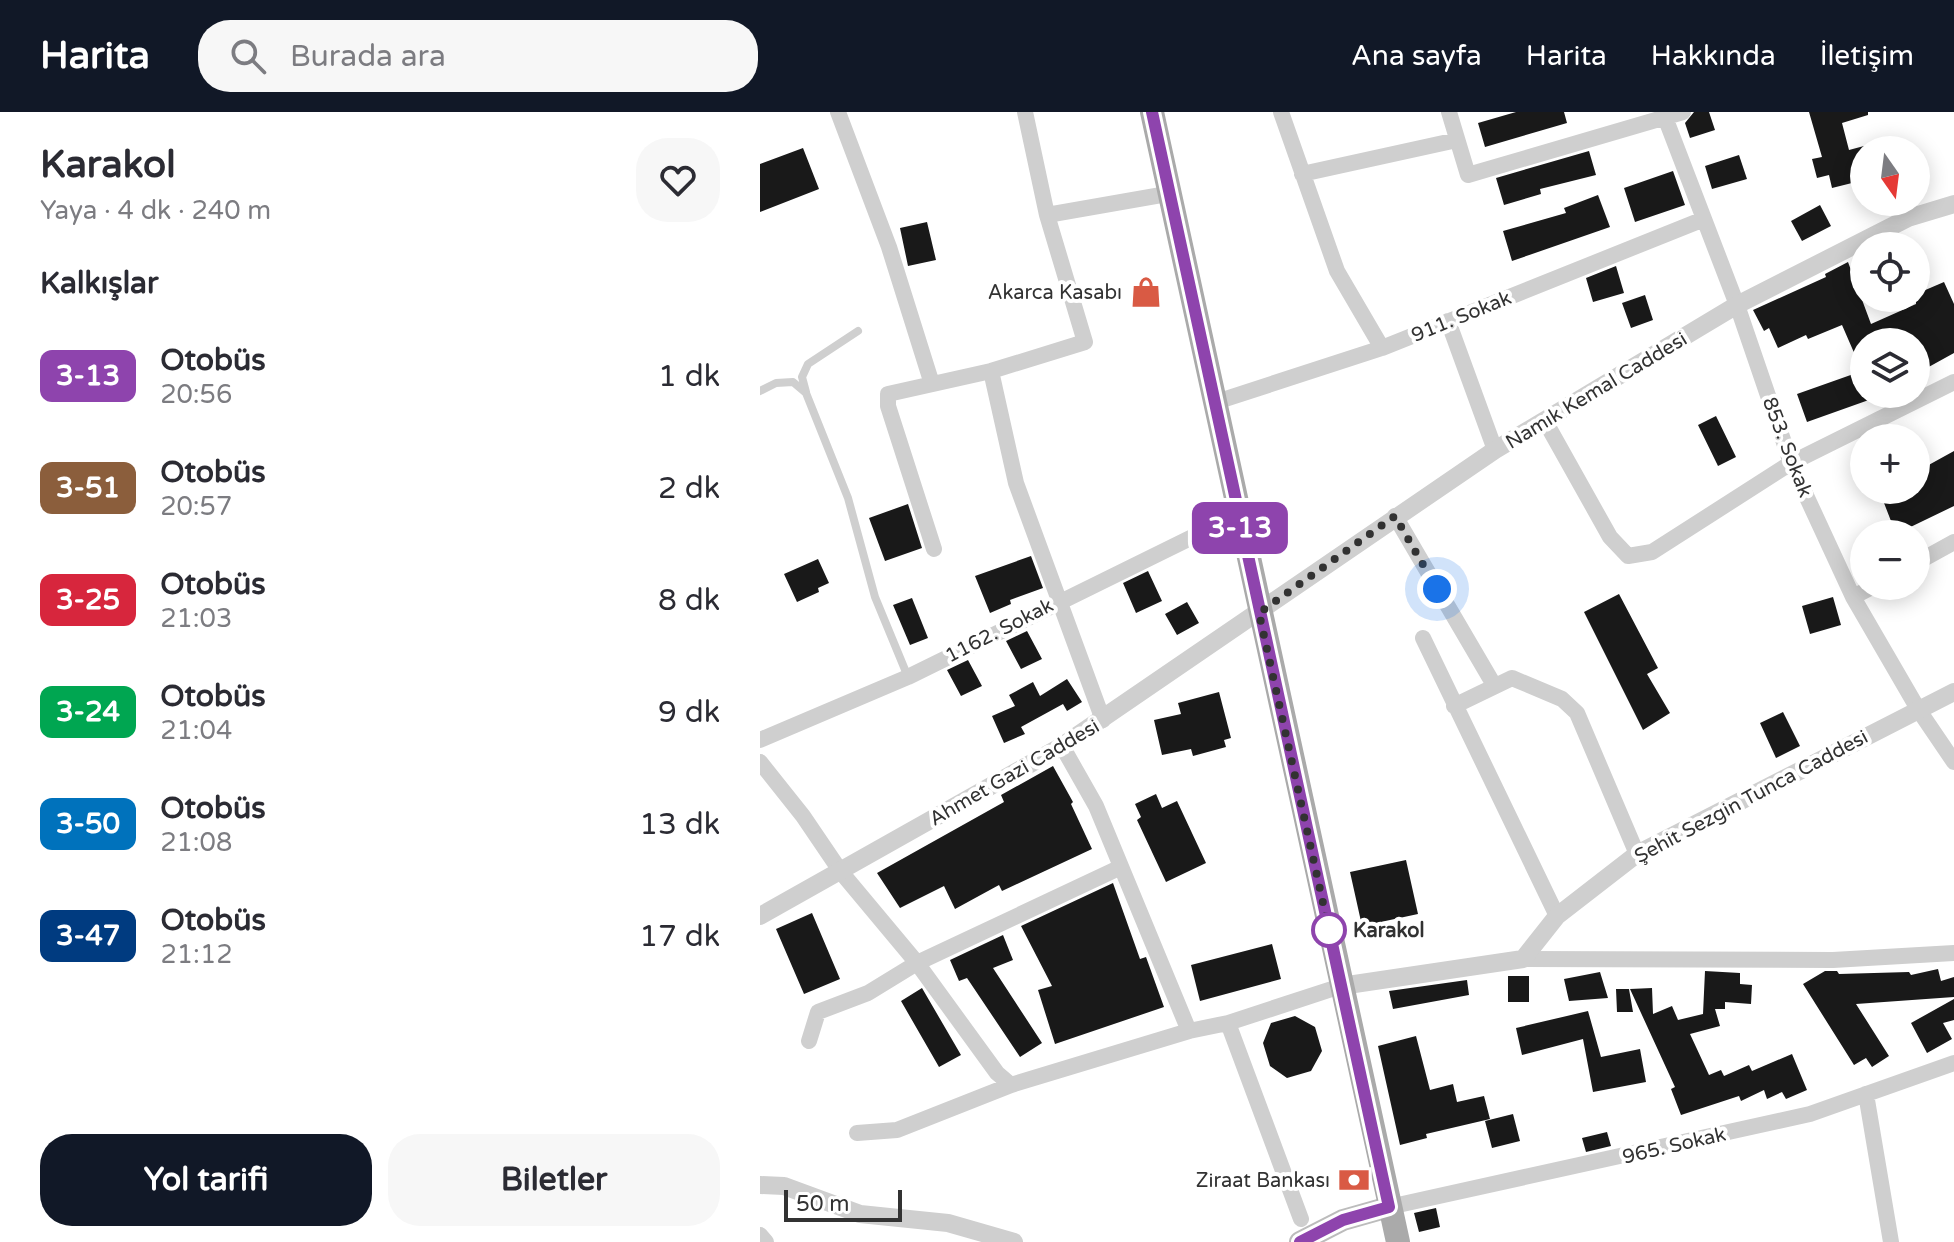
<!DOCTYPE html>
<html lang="tr">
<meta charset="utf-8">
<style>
body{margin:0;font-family:"Varela Round",sans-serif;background:#f7f7f7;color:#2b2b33;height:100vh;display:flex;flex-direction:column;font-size:30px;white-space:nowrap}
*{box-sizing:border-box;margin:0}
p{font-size:26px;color:#7c7c81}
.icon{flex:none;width:44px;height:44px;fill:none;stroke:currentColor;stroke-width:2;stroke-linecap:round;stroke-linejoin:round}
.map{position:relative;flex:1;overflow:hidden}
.drawer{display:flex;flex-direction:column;background:#fff;width:760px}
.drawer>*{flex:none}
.badge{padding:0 16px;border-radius:12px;font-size:28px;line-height:52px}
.needle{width:52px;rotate:166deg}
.fabs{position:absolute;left:1090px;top:24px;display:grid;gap:16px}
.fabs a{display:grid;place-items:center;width:80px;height:80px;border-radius:50%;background:#fff;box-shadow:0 4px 20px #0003;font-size:40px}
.scale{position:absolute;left:24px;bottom:20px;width:118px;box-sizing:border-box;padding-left:8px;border:4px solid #323232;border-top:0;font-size:22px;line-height:28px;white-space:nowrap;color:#323232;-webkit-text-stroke:6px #fff;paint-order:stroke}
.you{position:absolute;width:40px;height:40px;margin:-20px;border:6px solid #fff;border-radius:50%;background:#1a73e8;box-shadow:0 0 0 12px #1a73e833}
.map>.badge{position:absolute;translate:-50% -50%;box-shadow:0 0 0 4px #fff}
h2{padding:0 40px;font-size:30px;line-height:72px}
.round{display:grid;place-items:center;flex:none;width:84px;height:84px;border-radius:32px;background:#f7f7f7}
.headline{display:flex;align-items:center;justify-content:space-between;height:136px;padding:0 40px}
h1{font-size:38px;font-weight:700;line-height:60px}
.button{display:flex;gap:16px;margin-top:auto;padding:16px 40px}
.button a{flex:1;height:92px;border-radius:32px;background:#111827;color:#fff;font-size:32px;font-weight:700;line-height:92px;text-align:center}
.button a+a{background:#f7f7f7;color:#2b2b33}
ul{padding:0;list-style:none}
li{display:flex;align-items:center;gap:24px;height:112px;padding:0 40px}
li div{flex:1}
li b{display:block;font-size:30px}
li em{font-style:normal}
li .badge{min-width:88px;font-weight:700;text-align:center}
header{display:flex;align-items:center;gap:48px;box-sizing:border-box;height:112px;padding:0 40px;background:#111827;color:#fff}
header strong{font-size:38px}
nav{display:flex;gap:44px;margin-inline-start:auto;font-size:28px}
.search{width:560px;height:72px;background:#f7f7f7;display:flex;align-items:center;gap:20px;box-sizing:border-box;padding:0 28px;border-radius:32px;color:#7c7c81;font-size:30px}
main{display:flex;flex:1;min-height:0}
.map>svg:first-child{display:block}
.building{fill:#191919}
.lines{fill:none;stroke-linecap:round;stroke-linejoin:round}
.service{stroke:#cfcfcf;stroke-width:8}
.minor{stroke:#cfcfcf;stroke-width:16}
.tertiary{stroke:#cfcfcf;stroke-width:18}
.secondary{stroke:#bcbcbc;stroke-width:22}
.primary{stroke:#aaa;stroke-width:24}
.line-casing{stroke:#fff;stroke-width:18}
.line{stroke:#8e44ad;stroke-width:12}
.walk{stroke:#323232;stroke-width:8;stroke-dasharray:0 14.4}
.stop-dot{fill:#fff;stroke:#8e44ad;stroke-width:4}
.labels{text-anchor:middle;stroke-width:8;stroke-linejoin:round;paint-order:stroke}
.poi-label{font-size:20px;fill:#323232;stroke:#fff;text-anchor:end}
.street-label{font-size:20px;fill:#323232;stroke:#fff}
.stop-label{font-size:20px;font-weight:bold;fill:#323232;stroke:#fff;text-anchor:start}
</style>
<header>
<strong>Harita</strong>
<div class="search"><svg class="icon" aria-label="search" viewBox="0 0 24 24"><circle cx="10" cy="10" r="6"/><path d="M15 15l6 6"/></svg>Burada ara</div>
<nav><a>Ana sayfa</a><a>Harita</a><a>Hakkında</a><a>İletişim</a></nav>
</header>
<main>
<section class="drawer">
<div class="headline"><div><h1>Karakol</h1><p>Yaya · 4 dk · 240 m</p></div><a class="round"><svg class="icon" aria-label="heart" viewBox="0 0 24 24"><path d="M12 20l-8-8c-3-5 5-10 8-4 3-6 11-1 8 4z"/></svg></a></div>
<h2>Kalkışlar</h2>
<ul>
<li><span class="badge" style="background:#8e44ad;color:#fff">3-13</span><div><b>Otobüs</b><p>20:56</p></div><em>1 dk</em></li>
<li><span class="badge" style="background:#8b5e3c;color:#fff">3-51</span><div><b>Otobüs</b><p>20:57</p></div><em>2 dk</em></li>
<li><span class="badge" style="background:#d7263d;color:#fff">3-25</span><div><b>Otobüs</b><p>21:03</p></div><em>8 dk</em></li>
<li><span class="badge" style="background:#00a651;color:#fff">3-24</span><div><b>Otobüs</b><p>21:04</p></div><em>9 dk</em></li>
<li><span class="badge" style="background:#0072bc;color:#fff">3-50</span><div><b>Otobüs</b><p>21:08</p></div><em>13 dk</em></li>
<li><span class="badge" style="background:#003b80;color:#fff">3-47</span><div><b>Otobüs</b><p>21:12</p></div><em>17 dk</em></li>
</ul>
<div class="button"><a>Yol tarifi</a><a>Biletler</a></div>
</section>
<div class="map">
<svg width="1194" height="1130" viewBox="0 0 1194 1130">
<rect width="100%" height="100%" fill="#fff"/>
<path class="building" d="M756,0H804L807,11L725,35L718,11Z
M934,0H949L955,18L930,26L925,11Z
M1049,0H1108V3L1082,11L1089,38L1104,34V68L1072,76L1069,63L1057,66L1052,47L1062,45Z
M43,36L59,77L0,100V52Z
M829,39L836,63L780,77L781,82L744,93L736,66Z
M979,43L987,67L952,77L945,54Z
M913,59L925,93L875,110L864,76Z
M838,83L850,115L752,149L743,119L806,101L804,96Z
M1060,93L1071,114L1042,129L1031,109Z
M167,110L176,148L148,154L140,116Z
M1088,150L1111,212L1156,192V182L1184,170L1194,192V241L1156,262V230H1104V282L1120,284L1047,310L1037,282L1102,259L1082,213L1048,227L1046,223L1018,236L1009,216L1004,219L993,198L1066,165L1065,162Z
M856,154L864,181L833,190L826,166Z
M885,183L893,208L871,216L862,191Z
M956,304L976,345L958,354L938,313Z
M1194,339V394L1136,422L1119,378H1156V360Z
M148,392L162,436L125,449L109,406Z
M271,444L283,476L250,488L251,492L230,501L215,464Z
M58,447L69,471L58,476L59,480L37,490L24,462Z
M388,459L402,489L376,501L363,471Z
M859,482L898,556L887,562L910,601L883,618L824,500Z
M1073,485L1081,513L1050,522L1042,494Z
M152,486L168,526L150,533L133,493Z
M427,490L439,511L417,523L405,502Z
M267,519L282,547L261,557L246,529Z
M208,548L222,574L201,584L187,558Z
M307,567L322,590L307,599L303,592L261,615L265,622L244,631L232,604L255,594L249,583L273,570L280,584Z
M459,580L471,626L464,628L466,635L433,644L431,637L402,643L394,608L421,602L418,591Z
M1023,600L1040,634L1016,646L1000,611Z
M293,654L313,690L311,692L332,737L242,779L239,773L195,797L184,774L140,796L117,761L244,690L241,683Z
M396,682L402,696L417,689L446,751L406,770L377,708L381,705L375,692Z
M646,748L658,802L602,814L590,760Z
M353,771L380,847L386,845L404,895L295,932L278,878L292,874L261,814Z
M52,801L80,867L44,882L16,817Z
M243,823L253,848L233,856L282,931L260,945L207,866L199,869L190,848Z
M512,832L521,867L440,889L431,853Z
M1178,857L1181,869L1194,865V885L1096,892L1129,944L1112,955L1106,946L1094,953L1043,872L1065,859H1077L1079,862L1149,860L1151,863Z
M945,859L980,861V872L992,873L991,892L965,890V897H955L960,914L930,922L949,963L961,958L964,964L989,953L992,959L1032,942L1047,978L1026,987L1022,980L1007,987L1004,978L981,989L979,984L921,1003L911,977L915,975L870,877L892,876L893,902L912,894L918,908L943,902Z
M840,860L848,886L809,889L804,867Z
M748,864H769V890H748Z
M707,868L709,883L633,897L629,879Z
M162,876L201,943L179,955L141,889Z
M856,877H869L873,900H857Z
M1194,887V908L1183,911L1192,927L1167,941L1151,911Z
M828,899L841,945L880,937L886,970L833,980L823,927L762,943L756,916Z
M535,904L555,915L562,939L551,959L527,966L510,954L503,931L511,911Z
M656,924L670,978L693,972L697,990L724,984L730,1007L666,1022L667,1026L640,1033L618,934Z
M753,1002L760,1029L732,1036L725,1009Z
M847,1020L851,1034L826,1040L822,1026Z
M676,1096L680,1115L659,1120L654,1101Z"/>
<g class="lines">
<path class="service" d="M0,279L16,271L33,270L46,281L88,386L115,485L148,565
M46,280L42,265L48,252L98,219"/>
<path class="minor" d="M78,0L129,135L172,272
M521,0L577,159L622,236
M689,0L708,63L923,0
M903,0L977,193L1031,351L1093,485L1158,597L1194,650
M542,62L697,28
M287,103L407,82
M688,209L735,338
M231,259L256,371L343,608
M453,291L622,236L944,107
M785,309L850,425L868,444L892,440L1031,351L1194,270
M635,404L734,573
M174,437L128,294V282L231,259L325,230L287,103L265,0
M1156,451L1194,430
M1093,485L1114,474
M663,526L797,804
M694,594L752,566L802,587L817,601L877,742
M0,628L148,565L477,403
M302,634L336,694L429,919
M0,650L43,704L81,760L157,851L237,961L251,973
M763,847L1073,848L1194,841
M468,911L541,1107
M49,929L58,900L108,881L157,851L361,755
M1106,982L1131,1130
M97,1021L137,1018L251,973L429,919L468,911L581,874
M629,1095L1050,1002L1194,951
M0,1123L6,1130"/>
<path class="tertiary" d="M0,804L302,634L735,338L977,193L1148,106L1194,92
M581,874L763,847L797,804L877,742L1194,580
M0,1073L24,1074L100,1102L188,1111L254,1130"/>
<path class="secondary" d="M540,1130L583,1108L629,1095"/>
<path class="primary" d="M392,0L638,1130"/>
</g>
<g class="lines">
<defs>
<path id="line" d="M392,0L629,1095L583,1108L540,1130"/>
</defs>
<use href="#line" class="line-casing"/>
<use href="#line" class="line"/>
<path class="walk" d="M569,818L499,501L635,404L677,477"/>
</g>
<defs>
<symbol id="shop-bare" viewBox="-9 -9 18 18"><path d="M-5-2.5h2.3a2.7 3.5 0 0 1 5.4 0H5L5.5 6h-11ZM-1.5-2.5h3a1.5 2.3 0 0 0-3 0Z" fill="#d95a44" stroke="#fff" stroke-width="2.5" paint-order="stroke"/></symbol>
<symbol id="bank-bare" viewBox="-9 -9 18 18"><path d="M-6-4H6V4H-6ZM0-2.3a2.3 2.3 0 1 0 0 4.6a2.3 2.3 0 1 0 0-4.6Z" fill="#d95a44" stroke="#fff" stroke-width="2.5" paint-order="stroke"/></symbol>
</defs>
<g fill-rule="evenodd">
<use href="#shop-bare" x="364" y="158" width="44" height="44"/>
<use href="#bank-bare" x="572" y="1046" width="44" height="44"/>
</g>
<circle class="stop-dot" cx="569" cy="818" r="16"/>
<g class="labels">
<g class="poi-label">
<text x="362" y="187">Akarca Kasabı</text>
<text x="570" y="1075">Ziraat Bankası</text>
</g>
<g class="street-label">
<text transform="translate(701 204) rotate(-22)" y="7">911. Sokak</text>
<text transform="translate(836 278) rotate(-31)" y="7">Namık Kemal Caddesi</text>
<text transform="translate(1028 335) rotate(69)" y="7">853. Sokak</text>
<text transform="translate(239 518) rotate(-27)" y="7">1162. Sokak</text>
<text transform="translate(254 660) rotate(-30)" y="7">Ahmet Gazi Caddesi</text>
<text transform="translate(991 684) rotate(-28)" y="7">Şehit Sezgin Tunca Caddesi</text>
<text transform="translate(914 1033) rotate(-13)" y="7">965. Sokak</text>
</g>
<g class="stop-label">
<text x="593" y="825">Karakol</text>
</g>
</g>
</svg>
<div class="fabs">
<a><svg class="needle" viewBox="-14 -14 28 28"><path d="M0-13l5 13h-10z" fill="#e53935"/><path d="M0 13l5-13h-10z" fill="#7c7c81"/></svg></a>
<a><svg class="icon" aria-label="locate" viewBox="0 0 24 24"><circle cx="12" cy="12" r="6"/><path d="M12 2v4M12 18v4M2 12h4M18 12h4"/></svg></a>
<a><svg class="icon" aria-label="layers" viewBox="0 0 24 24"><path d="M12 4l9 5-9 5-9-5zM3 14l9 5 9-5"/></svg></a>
<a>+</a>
<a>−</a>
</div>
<div class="scale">50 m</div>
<div class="you" style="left:677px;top:477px"></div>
<b class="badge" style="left:480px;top:416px;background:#8e44ad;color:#fff">3-13</b>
</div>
</main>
